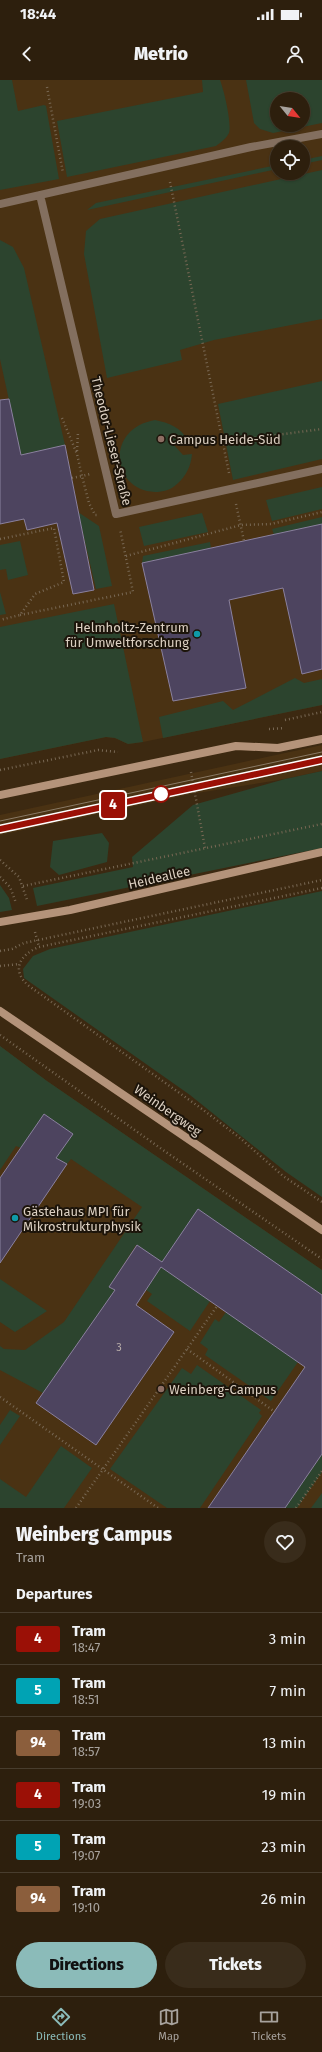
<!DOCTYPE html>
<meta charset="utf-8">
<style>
body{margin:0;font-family:"Fira Sans",sans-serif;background:#392c1b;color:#f1f3f6;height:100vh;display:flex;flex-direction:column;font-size:15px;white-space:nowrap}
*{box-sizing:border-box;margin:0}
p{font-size:13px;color:#a7a29d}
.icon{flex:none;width:22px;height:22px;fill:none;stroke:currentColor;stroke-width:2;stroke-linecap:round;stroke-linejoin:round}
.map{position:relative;height:1428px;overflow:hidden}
.side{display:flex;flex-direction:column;background:#2d1f0d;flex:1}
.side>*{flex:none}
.badge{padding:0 8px;border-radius:3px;font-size:14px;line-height:26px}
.needle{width:26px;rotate:120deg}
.tools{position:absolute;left:270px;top:12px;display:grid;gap:8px}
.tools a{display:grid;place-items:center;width:40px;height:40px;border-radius:50%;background:#2d1f0d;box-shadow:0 1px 3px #0004,0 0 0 1px #483d2e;font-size:20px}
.map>.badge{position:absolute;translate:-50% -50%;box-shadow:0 0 0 2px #fff}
h2{padding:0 16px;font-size:15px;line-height:36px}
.round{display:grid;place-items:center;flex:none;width:42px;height:42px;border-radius:21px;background:#392c1b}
.overview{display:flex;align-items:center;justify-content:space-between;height:68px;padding:0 16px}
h1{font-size:19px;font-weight:800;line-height:30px}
.cta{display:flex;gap:8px;margin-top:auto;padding:8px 16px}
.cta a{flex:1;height:46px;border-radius:24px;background:#8bbbb9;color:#111;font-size:16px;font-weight:800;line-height:46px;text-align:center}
.cta a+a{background:#392c1b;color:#f1f3f6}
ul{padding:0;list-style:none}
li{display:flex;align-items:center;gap:12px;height:52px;padding:0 16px;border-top:1px solid #483d2e}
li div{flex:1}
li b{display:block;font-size:15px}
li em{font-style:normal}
li .badge{min-width:44px;font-weight:700;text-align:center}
.status{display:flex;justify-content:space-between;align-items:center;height:28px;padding:0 20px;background:#2d1f0d;direction:ltr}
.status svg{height:11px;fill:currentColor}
header{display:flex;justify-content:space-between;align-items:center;height:52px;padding:0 16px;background:#2d1f0d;font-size:18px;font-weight:800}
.tab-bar{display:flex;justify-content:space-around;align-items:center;height:56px;border-top:1px solid #483d2e;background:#2d1f0d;font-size:11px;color:#a7a29d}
.tab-bar a{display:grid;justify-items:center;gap:2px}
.tab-bar .selected{color:#8bbbb9}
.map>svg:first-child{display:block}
.built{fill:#4a3213;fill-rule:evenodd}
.green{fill:#2c442e;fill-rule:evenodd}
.building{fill:#4d445f;stroke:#8a819f}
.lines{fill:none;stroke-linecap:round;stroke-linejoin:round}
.path{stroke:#786854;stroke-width:2.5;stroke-dasharray:1 3;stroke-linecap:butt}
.street{stroke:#836f5f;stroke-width:8}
.secondary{stroke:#b4937a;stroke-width:8}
.tram{stroke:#897a66;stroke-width:1}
.line-casing{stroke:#fff;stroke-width:9}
.line{stroke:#9b1006;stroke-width:6}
.education-dot{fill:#8d6e63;stroke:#1c140a;stroke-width:1.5}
.culture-dot{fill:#0f9aa8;stroke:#1c140a;stroke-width:1.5}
.stop-dot{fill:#fff;stroke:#9b1006;stroke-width:2}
.labels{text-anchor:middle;stroke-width:4;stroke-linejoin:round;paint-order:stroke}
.number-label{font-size:11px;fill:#b8ada9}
.poi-label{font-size:13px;fill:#dcd0c2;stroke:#1c140a;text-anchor:start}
.street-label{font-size:13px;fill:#dcd0c2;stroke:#1c140a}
</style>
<div class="status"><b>18:44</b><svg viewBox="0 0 49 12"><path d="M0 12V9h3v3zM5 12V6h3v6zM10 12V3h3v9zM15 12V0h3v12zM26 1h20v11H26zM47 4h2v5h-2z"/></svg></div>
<header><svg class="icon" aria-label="back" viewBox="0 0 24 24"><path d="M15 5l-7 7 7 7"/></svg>Metrio<svg class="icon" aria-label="person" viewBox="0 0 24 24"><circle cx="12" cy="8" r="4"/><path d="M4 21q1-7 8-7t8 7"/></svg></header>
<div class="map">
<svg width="322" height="1428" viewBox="0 0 322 1428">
<rect width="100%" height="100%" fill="#3c2911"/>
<path class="built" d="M0,0H322V625L143,662L128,664L115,658L106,657L0,679ZM277,19H303V45H277ZM277,67H303V93H277Z
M322,665V691L285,699L191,714L0,755V735Z
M0,966L47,1001L322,1190V1428H0Z"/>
<path class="green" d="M0,0H12L18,31L44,25L46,26L59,99L0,110Z
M202,0H220C224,10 232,44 229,53C226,59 221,62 216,66L67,97L57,41L203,12Z
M246,0H322V43L273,53L260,49L254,43ZM277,19H303V45H277Z
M322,76V80L303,84V80Z
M277,85V89L87,130L96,123Z
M322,90V239L214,260L180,270L182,280L107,298L84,174L86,151L100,139Z
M0,160L13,167L24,188L65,365L21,375L0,279Z
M322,301V379L233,400L218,324Z
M155,340C169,343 181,347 188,361L173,364L183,375L192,374C191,386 186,396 177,404C171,410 163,412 155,412C112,411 104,349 155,340Z
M322,407V429L272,441L266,420Z
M78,432L99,446L112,506L96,509Z
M202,433L208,452L144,466L139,447Z
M322,437V444L274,455L272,449Z
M20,461L28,495L8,500L6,489L0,490V465Z
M210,462L211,468L142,483L143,476Z
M0,512L6,534L0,535Z
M114,524L143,662L128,664L115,658L106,657L0,679V547Z
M295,598L304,603L322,599V625L163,658L159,637L223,621L233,630Z
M322,691V768L37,826L33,808L133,787L132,777L193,725L285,699Z
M102,753L109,763L107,782L59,795L50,787L53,761Z
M0,805L9,818L12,830L0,832Z
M322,811V1117L286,1092L190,1015L24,898L23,889L33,876L50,869Z
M0,966L47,1001L322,1190V1215L198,1130L162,1182L136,1165L109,1207L115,1210L43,1313L0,1290V1266L4,1269L25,1270L64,1242L142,1127L71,1079L67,1084L56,1078L72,1054L44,1034L21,1068L16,1066L0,1090Z
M161,1187L210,1221L190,1251L147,1221L152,1214L146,1210Z
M0,1199L47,1231L15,1252L0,1242Z
M226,1232L298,1282L271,1321L205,1275L208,1269L200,1263L215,1239L219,1242Z
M197,1285L261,1330L259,1333L262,1336L200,1428H167L110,1389L182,1288L191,1294Z
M10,1330L20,1336L0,1365V1345Z
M61,1366L92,1388L64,1428H0V1399L26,1417Z
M322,1374V1392L297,1428H285Z
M322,1413V1428H311Z"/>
<path class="building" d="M9,319L21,375L65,365L94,510L73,514L57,443L27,450L24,439L0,444V320Z
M322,444V589L302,594L283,508L229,520L246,608L173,621L142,483Z
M44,1034L73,1054L56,1078L67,1084L0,1183V1098Z
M198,1129L322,1215V1374L285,1428H208L305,1287L161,1187L136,1225L174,1252L96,1365L36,1323L115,1210L109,1207L137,1165L162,1182Z"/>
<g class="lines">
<path class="path" d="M47,7L63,93
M170,102L229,393
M62,338L77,374L82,396L90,394
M223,362L322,349
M77,371L78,352
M72,398L82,396L89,423L95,435H99
M236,424L244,461
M0,459L54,448L64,502L35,514L20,535L0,540
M126,476L241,445L271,444L322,432
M20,535L133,512L120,449
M285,640L322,632
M269,649L284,648
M0,690L98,670L118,672
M191,692L205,768
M0,780L19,797L27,820
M0,797L10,807L16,823
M23,806L322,744
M322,808L39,867C19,875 11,891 29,906L202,1029L240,1058L283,1096L322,1122
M35,852L39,867
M0,871L12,869L24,863L322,800
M0,886L19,884
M0,955L163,1070L322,1179
M187,1269L275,1332
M0,1317L158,1428
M76,1428L217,1226
M296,1428L322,1391"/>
<path class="street" d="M40,115L116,434L322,389
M0,124L251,67L322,54"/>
<path class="secondary" d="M0,715L236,666L278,668L322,659
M0,842L70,830L322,772
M0,931L322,1150"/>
<path class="tram" d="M0,741L322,672
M0,749L322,680"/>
</g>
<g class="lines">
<defs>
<path id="line" d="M0,749L322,680"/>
</defs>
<use href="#line" class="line-casing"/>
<use href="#line" class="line"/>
</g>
<g class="education-dot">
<circle cx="161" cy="359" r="4"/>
<circle cx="161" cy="1309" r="4"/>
</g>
<g class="culture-dot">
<circle cx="197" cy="554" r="4"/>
<circle cx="15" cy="1138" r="4"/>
</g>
<circle class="stop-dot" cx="161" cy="714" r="8"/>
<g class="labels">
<g class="number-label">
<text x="119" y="1271">3</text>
</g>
<g class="poi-label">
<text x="169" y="364">Campus Heide-Süd</text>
<text x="189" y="552" text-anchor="end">Helmholtz-Zentrum<tspan x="189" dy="15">für Umweltforschung</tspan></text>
<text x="23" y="1136">Gästehaus MPI für<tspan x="23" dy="15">Mikrostrukturphysik</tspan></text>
<text x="169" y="1314">Weinberg-Campus</text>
</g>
<g class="street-label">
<text transform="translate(112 361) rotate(76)" y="5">Theodor-Lieser-Straße</text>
<text transform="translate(159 797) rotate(-13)" y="5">Heideallee</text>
<text transform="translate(168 1030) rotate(35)" y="5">Weinbergweg</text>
</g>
</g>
</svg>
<div class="tools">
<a><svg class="needle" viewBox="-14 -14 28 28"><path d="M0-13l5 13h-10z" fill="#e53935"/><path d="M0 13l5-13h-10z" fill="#a7a29d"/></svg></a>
<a><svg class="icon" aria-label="locate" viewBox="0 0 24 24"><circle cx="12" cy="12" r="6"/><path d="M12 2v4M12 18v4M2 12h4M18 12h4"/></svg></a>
</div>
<b class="badge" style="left:113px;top:725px;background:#9b1006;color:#fff">4</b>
</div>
<section class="side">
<div class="overview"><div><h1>Weinberg Campus</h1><p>Tram</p></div><a class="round"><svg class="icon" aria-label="heart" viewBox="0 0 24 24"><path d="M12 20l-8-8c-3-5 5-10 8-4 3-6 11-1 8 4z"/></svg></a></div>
<h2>Departures</h2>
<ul>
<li><span class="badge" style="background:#9b1006;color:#fff">4</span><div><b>Tram</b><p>18:47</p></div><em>3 min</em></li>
<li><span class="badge" style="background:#00a3b4;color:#fff">5</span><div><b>Tram</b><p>18:51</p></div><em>7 min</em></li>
<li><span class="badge" style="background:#8b5e3c;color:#fff">94</span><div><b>Tram</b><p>18:57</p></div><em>13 min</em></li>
<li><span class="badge" style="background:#9b1006;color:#fff">4</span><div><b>Tram</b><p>19:03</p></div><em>19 min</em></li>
<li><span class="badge" style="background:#00a3b4;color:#fff">5</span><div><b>Tram</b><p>19:07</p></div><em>23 min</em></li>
<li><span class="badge" style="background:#8b5e3c;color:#fff">94</span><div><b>Tram</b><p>19:10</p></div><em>26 min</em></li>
</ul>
<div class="cta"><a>Directions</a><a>Tickets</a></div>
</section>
<nav class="tab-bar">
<a class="selected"><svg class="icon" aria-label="directions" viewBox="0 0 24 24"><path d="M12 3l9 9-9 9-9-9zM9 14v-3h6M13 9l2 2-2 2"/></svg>Directions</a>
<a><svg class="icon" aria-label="map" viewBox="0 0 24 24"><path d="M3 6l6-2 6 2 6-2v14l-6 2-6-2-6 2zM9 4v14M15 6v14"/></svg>Map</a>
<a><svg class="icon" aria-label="tickets" viewBox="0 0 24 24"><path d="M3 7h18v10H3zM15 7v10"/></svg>Tickets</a>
</nav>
